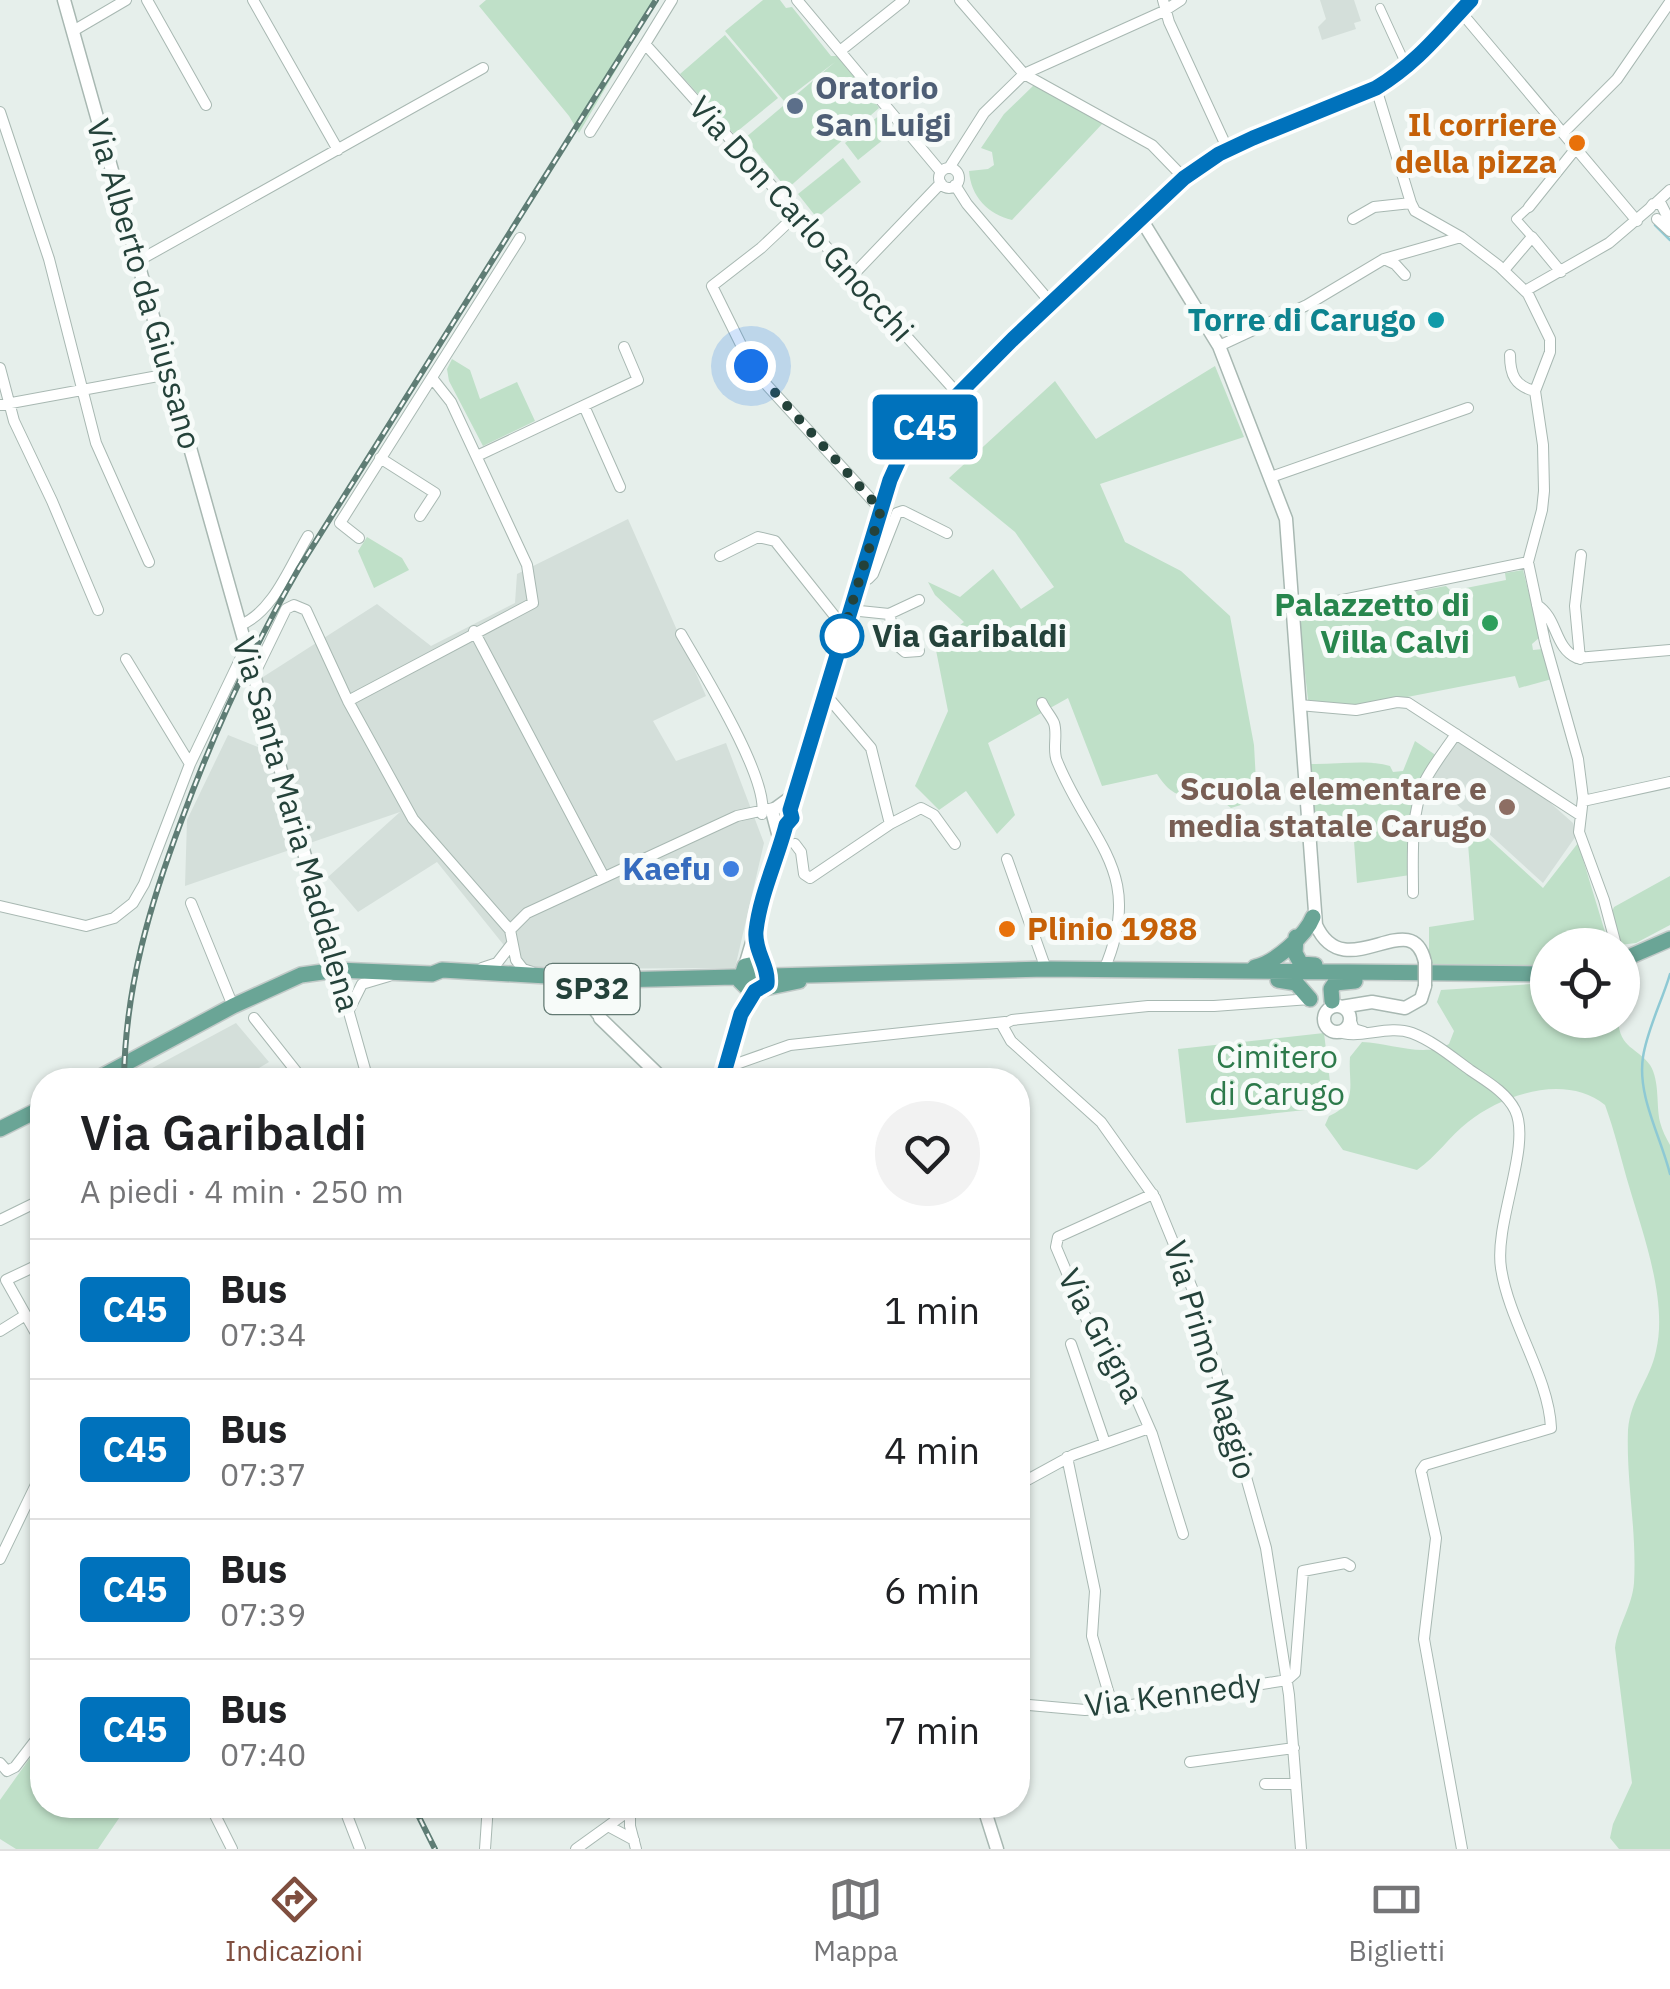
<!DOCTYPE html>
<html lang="it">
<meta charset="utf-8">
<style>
body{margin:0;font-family:"IBM Plex Sans",sans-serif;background:#f2f2f2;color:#202124;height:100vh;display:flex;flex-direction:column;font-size:38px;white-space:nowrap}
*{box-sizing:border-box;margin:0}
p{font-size:32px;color:#757577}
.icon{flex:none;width:55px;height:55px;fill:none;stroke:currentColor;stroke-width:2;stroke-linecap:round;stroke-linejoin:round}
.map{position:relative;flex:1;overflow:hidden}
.side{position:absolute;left:30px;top:1068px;width:1000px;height:750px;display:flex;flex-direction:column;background:#fff;border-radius:40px;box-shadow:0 2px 8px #0004}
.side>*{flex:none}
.badge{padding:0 20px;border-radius:8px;font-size:35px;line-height:65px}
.fabs{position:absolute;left:1530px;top:928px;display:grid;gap:20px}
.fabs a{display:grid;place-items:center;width:110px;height:110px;border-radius:50%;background:#fff;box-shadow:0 2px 8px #0004;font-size:50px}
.you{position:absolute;width:50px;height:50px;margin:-25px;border:8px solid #fff;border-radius:50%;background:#1a73e8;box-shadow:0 0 0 15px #1a73e833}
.map>.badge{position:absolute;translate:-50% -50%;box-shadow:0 0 0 5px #fff}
.round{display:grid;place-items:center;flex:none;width:105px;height:105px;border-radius:52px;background:#f2f2f2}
.headline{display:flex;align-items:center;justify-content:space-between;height:170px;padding:0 50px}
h1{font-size:48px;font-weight:600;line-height:75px}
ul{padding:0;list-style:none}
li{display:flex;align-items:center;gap:30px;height:140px;padding:0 50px;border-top:2px solid #e0e0e0}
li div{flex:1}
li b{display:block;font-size:38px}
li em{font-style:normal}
li .badge{min-width:110px;font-weight:700;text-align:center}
.menu{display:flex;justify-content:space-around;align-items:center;height:140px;border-top:2px solid #e0e0e0;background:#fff;font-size:28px;color:#757577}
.menu a{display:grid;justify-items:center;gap:5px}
.menu .selected{color:#7f4e3f}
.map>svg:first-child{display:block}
.built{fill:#d4dfda}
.green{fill:#bfe0c8}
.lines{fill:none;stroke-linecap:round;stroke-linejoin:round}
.stream{stroke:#8ec9d4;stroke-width:2.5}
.pedestrian-casing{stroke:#a8b8b2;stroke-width:10}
.minor-casing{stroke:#a8b8b2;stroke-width:12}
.tertiary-casing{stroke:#a8b8b2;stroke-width:15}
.primary-casing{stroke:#c2cac8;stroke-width:18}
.pedestrian{stroke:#fff;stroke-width:8}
.minor{stroke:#fff;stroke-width:10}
.tertiary{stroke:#fff;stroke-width:12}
.primary{stroke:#6aa596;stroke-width:15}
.rail-casing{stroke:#5f7d75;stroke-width:6}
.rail{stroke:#f7fbf9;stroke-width:2.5;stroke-dasharray:8;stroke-linecap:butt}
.tertiary-bridge-casing{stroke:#a8b8b2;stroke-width:15;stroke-linecap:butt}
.tertiary-bridge{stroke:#fff;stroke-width:12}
.line-casing{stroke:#fff;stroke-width:22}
.line{stroke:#0072bc;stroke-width:15}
.walk{stroke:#24423a;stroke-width:10;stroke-dasharray:0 18}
.service-dot{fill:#5c6f8a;stroke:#f7fbf9;stroke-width:4}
.food-dot{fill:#e8710a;stroke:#f7fbf9;stroke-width:4}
.culture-dot{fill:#0f9aa8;stroke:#f7fbf9;stroke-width:4}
.leisure-dot{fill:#2e9e5b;stroke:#f7fbf9;stroke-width:4}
.stop-dot{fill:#fff;stroke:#0072bc;stroke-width:5}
.education-dot{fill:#8d6e63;stroke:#f7fbf9;stroke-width:4}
.shop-dot{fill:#3f7fe0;stroke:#f7fbf9;stroke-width:4}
.labels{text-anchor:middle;stroke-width:10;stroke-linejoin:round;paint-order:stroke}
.shield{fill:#f7fbf9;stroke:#637a73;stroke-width:2.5}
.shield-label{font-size:30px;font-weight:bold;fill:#24423a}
.service-label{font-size:32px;font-weight:bold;fill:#4e5e75;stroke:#f7fbf9;text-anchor:start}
.food-label{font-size:32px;font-weight:bold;fill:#c56008;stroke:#f7fbf9;text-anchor:end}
.street-label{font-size:32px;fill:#24423a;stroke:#f7fbf9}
.culture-label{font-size:32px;font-weight:bold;fill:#0d838f;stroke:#f7fbf9;text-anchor:end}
.leisure-label{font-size:32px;font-weight:bold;fill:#27864d;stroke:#f7fbf9;text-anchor:end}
.stop-label{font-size:32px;font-weight:bold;fill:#24423a;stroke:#f7fbf9;text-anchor:start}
.education-label{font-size:32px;font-weight:bold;fill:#785e54;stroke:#f7fbf9;text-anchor:end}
.shop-label{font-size:32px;font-weight:bold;fill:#366cbe;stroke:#f7fbf9;text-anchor:end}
.park-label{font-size:32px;fill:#2d7a4b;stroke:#f7fbf9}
</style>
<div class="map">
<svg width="1670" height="1849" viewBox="0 0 1670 1849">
<rect width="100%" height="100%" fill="#e6efeb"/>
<path class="built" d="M1320,0H1354L1361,21L1354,23L1356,29L1322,40L1318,27L1326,19Z
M628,519L706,696L653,721L676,761L726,743L764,843L735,968L523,969L437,862L358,912L328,877L400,812L185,886L187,820L228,735L258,747L246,688L377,604L431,646L515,603L517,574Z
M1457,741L1537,791L1573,823L1576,836L1543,883L1431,781Z
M236,1023L269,1062L239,1080H130Z"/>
<path class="green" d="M486,0H657L579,133L569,116L479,6Z
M763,0H780L786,8L792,7L831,56H842L879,108L787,189L745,138L835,62L784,101L725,31Z
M725,35L778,98L734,134L680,74Z
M1035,84L1103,123L1012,220C988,214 971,197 969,171L988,169L994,165L992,152L981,148L1004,114Z
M881,114L894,131L858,160L845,143Z
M843,158L861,182L817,218L798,194Z
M452,359L470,370L480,399L517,382L535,421L483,446L449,381L447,369Z
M1215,366L1244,437L1100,484L1125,542L1181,571L1230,616L1254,745L1257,800L1231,808L1216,796C1187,797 1174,801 1157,774L1102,786L1068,698L988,743L1015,815L997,834L966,791L939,810L915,786L948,711L935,645L964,622L935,595L928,582L960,597L993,569L1021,609L1054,587L1015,532L949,478L1055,381L1096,439Z
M367,537L402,558L409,570L374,588L358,551Z
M1523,570L1540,637L1532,644L1533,650L1543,649L1552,679L1519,688L1515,676L1356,707L1308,700L1300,628L1303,613L1325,608L1327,613L1383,602L1384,597L1446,586L1451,591L1506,580L1505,573Z
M1415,741L1437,756C1409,797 1406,826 1410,875L1357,883L1353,827L1314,826L1309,764C1335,765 1366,759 1390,766L1393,772L1403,771Z
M1466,818L1543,888L1578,843L1609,945H1548L1547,969L1429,968V927L1474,920Z
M1670,876V925L1636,943L1620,945L1611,914L1614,907Z
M1547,983L1548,1020H1618C1620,1049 1637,1047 1650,1065C1660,1081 1656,1105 1660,1122C1662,1130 1666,1138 1670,1145V1849H1619L1610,1838L1613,1824L1632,1783L1615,1648C1618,1625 1632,1607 1634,1583C1637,1531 1626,1481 1628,1430C1630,1399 1650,1380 1656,1351C1668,1301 1643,1234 1629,1186C1621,1159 1615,1132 1605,1105C1567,1074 1504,1093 1468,1122C1449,1137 1437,1156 1417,1170L1343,1150L1325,1125L1329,1116C1359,1103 1348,1084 1350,1057L1362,1042C1390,1043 1424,1058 1449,1044L1454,1031L1437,1002L1441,990Z
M1324,1033L1333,1107L1186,1123L1178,1049Z
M42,1741V1805H128L98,1849H16L0,1839V1800Z"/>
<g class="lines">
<path class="stream" d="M1655,225L1670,240
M1670,974C1662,1001 1647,1030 1643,1057C1637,1096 1661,1137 1670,1174"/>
<defs>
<path id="pedestrian" d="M1380,8L1407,67
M1529,207L1516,219L1532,237"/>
<path id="minor" d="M147,0L206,105
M253,0L338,150
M797,0L941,172
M960,0L1024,74L1152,145L1184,178
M1163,0L1169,22L1228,150
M1460,11L1637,221
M73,31L126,0
M645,44L672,0
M840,51L904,0
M1376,88L1411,203
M0,112L49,259L96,443L149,562
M590,132L645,44L958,394
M1564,132L1617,79L1670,2
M949,168L984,113L1024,74L1164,11L1181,0
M939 178a10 10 0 1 1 20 0a10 10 0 1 1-20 0Z
M955,185L967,204L1051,303
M1656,203L1670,190
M1529,207L1577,147
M1650,208L1653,204H1661L1670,222
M796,215L761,248L712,286L754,371L881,510
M1353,219L1374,207L1411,203L1415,211L1461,237L1499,266L1528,294L1550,339V352L1535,391L1543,445L1544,491L1542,510L1528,562L1545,642L1578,759L1583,798L1579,832L1604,900L1616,945
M1657,219L1670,231
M1384,259L1395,264L1405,275
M138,261L483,68
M1504,270L1532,237L1561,272
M851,277L941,183
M1525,291L1609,243L1650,208
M1219,346L1307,305L1384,259L1461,237
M1510,355C1510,375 1515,386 1535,391
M0,368L14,421L52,501L98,610
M0,405L169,374
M584,406L620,487
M477,456L638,380L624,347
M380,458L435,493L420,516
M1271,477L1468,408
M359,538L340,523L520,238
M720,556L758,537L775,541L845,629
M859,578L868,579L873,574L897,513L903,511L947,533
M1537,605C1558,618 1554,648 1577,658L1670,650
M850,610L889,614L919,600
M1294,610L1528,562
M889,614L898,646L905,652L919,651
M240,625C273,613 291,564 308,536
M474,631L604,877
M681,634C701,669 769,778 762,814
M126,659L190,764
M1580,659L1575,606L1581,555
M254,675L286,609L294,605L306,610L348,701L533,603L527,565L451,402L432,378
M348,701L413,819L510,930L516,960L523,969L532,972
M1042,703C1045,710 1051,716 1054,723C1058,735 1052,750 1057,761C1091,844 1146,872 1104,970
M1299,705L1356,710L1397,702L1408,703L1580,815
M1583,801L1670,782
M890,824L921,808L934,815L955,844
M795,844L801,852L804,874L810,878L890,824L871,748L826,695
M1007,859L1046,969
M1413,893C1413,857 1410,815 1425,781C1433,765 1446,749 1456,734
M191,903L233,1006
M0,906L86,926L114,918L133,903L144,884L190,764L246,647
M510,930L527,913L737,816L774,808
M482,968L497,963L511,945
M337,970L368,1080
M349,1010L362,984L389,976
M254,1018L303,1080
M1350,1019L1354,1029L1364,1032
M1337,1031C1357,1041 1387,1024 1412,1033C1433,1041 1452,1057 1470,1070C1486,1081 1506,1092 1515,1110C1532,1145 1494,1223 1501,1268C1509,1322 1549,1377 1551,1428L1425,1465L1421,1471L1436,1538L1424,1639L1462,1849
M725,1068L790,1045L1005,1022
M1153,1194L1058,1237L1056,1247L1092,1332L1138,1402L1152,1434L1183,1534
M0,1220L41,1200
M42,1263L6,1280L42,1344
M0,1331L24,1316
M1071,1344L1105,1443
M1067,1457L1095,1591L1092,1636L1113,1708
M1018,1485L1073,1455L1149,1428
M0,1559L42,1472
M1018,1704L1085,1710L1113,1708L1287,1680L1295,1673L1303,1571L1345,1563L1350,1566
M1190,1762L1294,1748
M0,1763L7,1771L15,1767L42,1732
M1265,1784H1295
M210,1805L232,1849
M343,1805L360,1849
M630,1806V1826L636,1849
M630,1810L608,1826L634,1840
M485,1849L488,1805
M576,1849L608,1826
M1301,1849L1289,1695L1266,1548L1194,1293L1155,1198L1101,1122L1011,1041L1002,1025L1012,1020L1148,1006H1214L1310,999"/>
<path id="tertiary" d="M64,0L337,970
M1141,219L1219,346L1286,519L1316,925C1345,989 1412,902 1425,962
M780,841L772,811L794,795
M745,966L890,480C907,442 937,416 966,386C1005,347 1045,309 1086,271C1128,231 1168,186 1217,156C1267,125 1326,114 1377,87C1417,67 1441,31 1471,0
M563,987L589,1002L598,1014
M606,989L598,1002L600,1018L664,1080
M1324 1019a13 13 0 1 1 26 0a13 13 0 1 1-26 0Z
M1341,1007L1372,1002L1405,1008L1421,999L1425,986
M721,1080L741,1014L755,991
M983,1805L997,1849"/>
<path id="primary" d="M1296,937L1295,953L1301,964L1315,965
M1622,960L1670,939
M1255,967C1275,963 1306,935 1313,917
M1278,980L1296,983L1310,999
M764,988L768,980L766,969L759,963L745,966L740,981L750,991L799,981
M1332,1001L1331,989L1335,983L1355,981
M95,1080L233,1006L301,975L337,970L432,974L442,970L616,980L1046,969L1548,974
M0,1129L42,1108"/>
</defs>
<use href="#pedestrian" class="pedestrian-casing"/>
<use href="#minor" class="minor-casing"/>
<use href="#tertiary" class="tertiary-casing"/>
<use href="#primary" class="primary-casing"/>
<use href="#pedestrian" class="pedestrian"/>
<use href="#minor" class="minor"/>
<use href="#tertiary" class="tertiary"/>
<use href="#primary" class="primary"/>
<defs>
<path id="rail" d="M124,1080C125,988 150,904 182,819C214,732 252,649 299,568L656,0
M413,1805L435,1849"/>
</defs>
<use href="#rail" class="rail-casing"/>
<use href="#rail" class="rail"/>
<defs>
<path id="tertiary-bridge" d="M1425,986V962"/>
</defs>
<use href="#tertiary-bridge" class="tertiary-bridge-casing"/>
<use href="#tertiary-bridge" class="tertiary-bridge"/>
</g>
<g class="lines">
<defs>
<path id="line" d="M722,1080L741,1014L755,991L767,984C769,966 754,951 756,931C760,895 777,860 786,825L792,818L790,810L890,480L899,460L917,436L1013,339L1184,178L1219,154L1253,138L1376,88C1417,63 1439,34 1471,0"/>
</defs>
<use href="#line" class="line-casing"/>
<use href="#line" class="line"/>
<path class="walk" d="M751,366L881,510L842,636"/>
</g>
<circle class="service-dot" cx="795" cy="106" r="10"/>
<g class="food-dot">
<circle cx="1577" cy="143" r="10"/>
<circle cx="1007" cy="929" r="10"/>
</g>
<circle class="culture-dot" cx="1436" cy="320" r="10"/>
<circle class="leisure-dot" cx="1490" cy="623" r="10"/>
<circle class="stop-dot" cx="842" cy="636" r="20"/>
<circle class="education-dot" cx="1507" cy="807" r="10"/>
<circle class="shop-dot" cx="731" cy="869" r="10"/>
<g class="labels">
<rect class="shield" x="544.5" y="964" width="95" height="50" rx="8"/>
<g class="shield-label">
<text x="592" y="999">SP32</text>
</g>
<g class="service-label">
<text x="815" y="99">Oratorio<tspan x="815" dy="37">San Luigi</tspan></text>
</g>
<g class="food-label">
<text x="1557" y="136">Il corriere<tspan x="1557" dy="37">della pizza</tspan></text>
<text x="1027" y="940" text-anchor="start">Plinio 1988</text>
</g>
<g class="street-label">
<text transform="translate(801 219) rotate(48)" y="11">Via Don Carlo Gnocchi</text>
<text transform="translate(144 284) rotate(74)" y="11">Via Alberto da Giussano</text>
<text transform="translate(296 824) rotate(74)" y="11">Via Santa Maria Maddalena</text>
<text transform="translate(1101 1336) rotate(62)" y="11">Via Grigna</text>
<text transform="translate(1210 1360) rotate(73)" y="11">Via Primo Maggio</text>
<text transform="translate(1173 1695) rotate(-7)" y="11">Via Kennedy</text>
</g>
<g class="culture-label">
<text x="1416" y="331">Torre di Carugo</text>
</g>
<g class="leisure-label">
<text x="1470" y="616">Palazzetto di<tspan x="1470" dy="37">Villa Calvi</tspan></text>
</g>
<g class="stop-label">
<text x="872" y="647">Via Garibaldi</text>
</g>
<g class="education-label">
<text x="1487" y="800">Scuola elementare e<tspan x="1487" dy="37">media statale Carugo</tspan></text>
</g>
<g class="shop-label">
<text x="711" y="880">Kaefu</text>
</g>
<g class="park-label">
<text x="1277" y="1068">Cimitero<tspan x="1277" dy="37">di Carugo</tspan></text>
</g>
</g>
</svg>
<div class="fabs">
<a><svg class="icon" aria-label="locate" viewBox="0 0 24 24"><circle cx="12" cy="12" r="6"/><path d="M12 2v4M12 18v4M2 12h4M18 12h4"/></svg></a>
</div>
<div class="you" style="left:751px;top:366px"></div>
<b class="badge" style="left:925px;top:427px;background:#0072bc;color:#fff">C45</b>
<section class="side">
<div class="headline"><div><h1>Via Garibaldi</h1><p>A piedi · 4 min · 250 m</p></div><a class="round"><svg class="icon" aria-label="heart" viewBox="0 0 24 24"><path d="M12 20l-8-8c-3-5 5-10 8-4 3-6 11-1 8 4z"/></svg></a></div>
<ul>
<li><span class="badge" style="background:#0072bc;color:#fff">C45</span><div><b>Bus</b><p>07:34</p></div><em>1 min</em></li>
<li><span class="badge" style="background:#0072bc;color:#fff">C45</span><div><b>Bus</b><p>07:37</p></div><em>4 min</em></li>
<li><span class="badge" style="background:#0072bc;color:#fff">C45</span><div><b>Bus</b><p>07:39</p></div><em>6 min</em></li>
<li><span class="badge" style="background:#0072bc;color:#fff">C45</span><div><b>Bus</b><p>07:40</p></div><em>7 min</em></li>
</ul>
</section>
</div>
<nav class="menu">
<a class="selected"><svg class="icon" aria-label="directions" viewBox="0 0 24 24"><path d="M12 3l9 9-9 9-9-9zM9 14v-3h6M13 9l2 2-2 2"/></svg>Indicazioni</a>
<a><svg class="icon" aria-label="map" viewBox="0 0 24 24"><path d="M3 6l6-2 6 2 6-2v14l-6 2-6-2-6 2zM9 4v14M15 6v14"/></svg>Mappa</a>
<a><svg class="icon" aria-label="tickets" viewBox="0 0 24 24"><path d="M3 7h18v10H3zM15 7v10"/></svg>Biglietti</a>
</nav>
